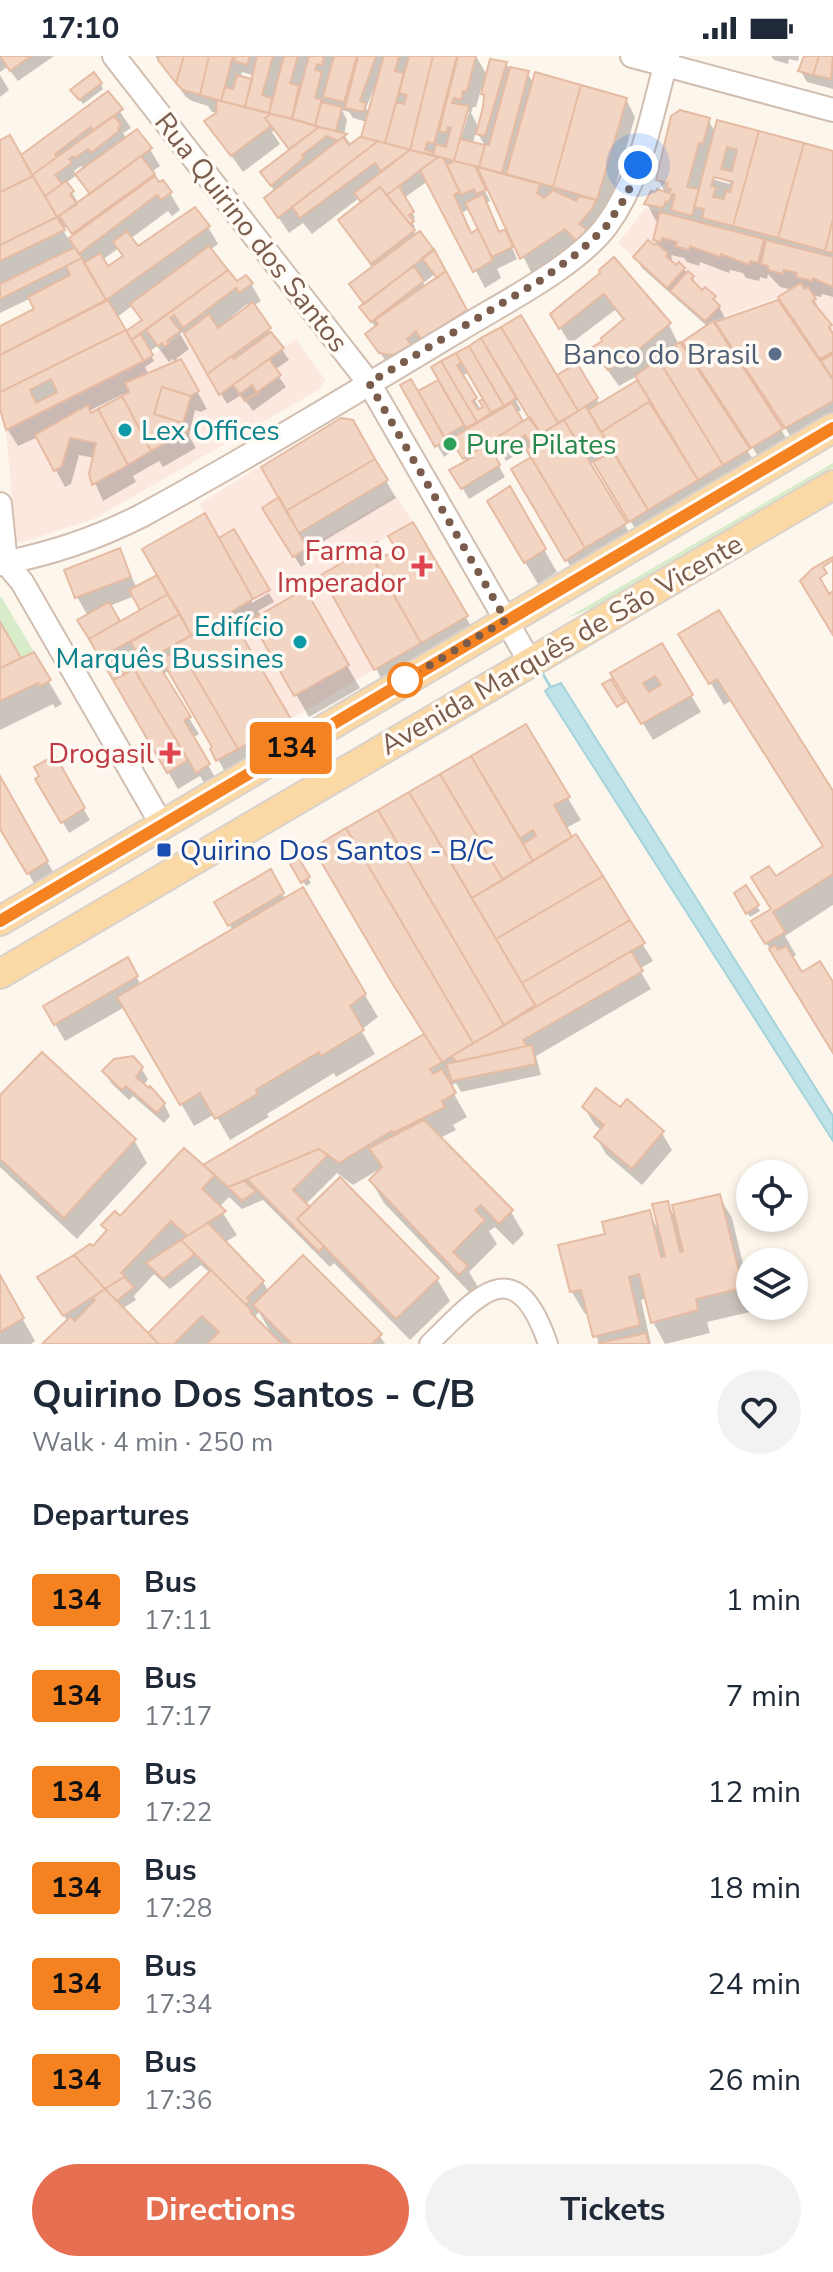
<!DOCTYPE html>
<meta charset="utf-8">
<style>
body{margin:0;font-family:"Nunito Sans",sans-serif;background:#f2f2f3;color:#1f2937;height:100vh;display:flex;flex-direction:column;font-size:30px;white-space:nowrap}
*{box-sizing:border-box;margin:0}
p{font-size:26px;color:#747a83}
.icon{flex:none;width:44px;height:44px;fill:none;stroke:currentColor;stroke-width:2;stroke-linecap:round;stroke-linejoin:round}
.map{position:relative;height:1288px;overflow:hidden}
.sheet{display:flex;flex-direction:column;background:#fff;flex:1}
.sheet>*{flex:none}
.badge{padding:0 16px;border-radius:6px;font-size:28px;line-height:52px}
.tools{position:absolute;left:736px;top:1104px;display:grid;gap:16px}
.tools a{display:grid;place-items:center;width:72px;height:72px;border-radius:50%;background:#fff;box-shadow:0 4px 12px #0003;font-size:40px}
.you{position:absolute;width:40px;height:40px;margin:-20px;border:6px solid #fff;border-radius:50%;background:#1a73e8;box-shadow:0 0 0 12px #1a73e833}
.map>.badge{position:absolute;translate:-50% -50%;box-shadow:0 0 0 4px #fff}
h2{padding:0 32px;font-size:30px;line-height:72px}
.round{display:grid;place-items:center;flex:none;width:84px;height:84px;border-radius:42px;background:#f2f2f3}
.summary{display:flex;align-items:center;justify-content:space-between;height:136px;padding:0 32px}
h1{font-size:38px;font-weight:700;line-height:60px}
.primary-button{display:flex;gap:16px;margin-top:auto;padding:16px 32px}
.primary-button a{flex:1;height:92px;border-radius:48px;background:#e76f51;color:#fff;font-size:32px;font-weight:700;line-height:92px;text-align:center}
.primary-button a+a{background:#f2f2f3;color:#1f2937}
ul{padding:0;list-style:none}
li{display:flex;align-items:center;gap:24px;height:96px;padding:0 32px}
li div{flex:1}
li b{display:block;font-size:30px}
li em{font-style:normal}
li .badge{min-width:88px;font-weight:700;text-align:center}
.status{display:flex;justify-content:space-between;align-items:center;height:56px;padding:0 40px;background:#fff;direction:ltr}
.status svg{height:22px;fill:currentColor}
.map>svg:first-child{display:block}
.commercial{fill:#fde8e0}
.green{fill:#d8ecc9}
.water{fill:#bfe3e8;stroke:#a5d3da;stroke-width:2}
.shadow{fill:#0003;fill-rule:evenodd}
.building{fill:#f3d5c3;stroke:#e6bba3;stroke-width:2;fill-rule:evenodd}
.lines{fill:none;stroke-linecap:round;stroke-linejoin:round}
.minor-casing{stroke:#d1beb0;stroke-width:22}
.tertiary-casing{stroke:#d1beb0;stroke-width:26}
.primary-casing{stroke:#dad1cd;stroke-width:32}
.minor{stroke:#fff;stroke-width:18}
.tertiary{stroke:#fff;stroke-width:22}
.primary{stroke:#fbd9a5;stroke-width:28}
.line-casing{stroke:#fff;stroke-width:18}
.line{stroke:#f58220;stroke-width:12}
.walk{stroke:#7a5c4d;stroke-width:8;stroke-dasharray:0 14.4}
.service-dot{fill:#5c6f8a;stroke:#fffaf3;stroke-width:3}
.culture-dot{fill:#0f9aa8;stroke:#fffaf3;stroke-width:3}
.leisure-dot{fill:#2e9e5b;stroke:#fffaf3;stroke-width:3}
.health-dot{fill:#e0444e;stroke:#fffaf3;stroke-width:3}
.stop-dot{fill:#fff;stroke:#f58220;stroke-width:4}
.transit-dot{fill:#1a4fb4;stroke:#fffaf3;stroke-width:3}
.labels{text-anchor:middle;stroke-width:7;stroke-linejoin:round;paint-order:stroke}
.street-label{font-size:28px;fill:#7a5c4d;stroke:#fffaf3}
.service-label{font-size:28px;fill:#4e5e75;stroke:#fffaf3;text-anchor:end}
.culture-label{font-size:28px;fill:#0d838f;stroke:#fffaf3;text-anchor:start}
.leisure-label{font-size:28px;fill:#27864d;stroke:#fffaf3;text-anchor:start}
.health-label{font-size:28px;fill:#be3a42;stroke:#fffaf3;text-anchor:end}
.transit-label{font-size:28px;fill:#164399;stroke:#fffaf3;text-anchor:start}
</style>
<div class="status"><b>17:10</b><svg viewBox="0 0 49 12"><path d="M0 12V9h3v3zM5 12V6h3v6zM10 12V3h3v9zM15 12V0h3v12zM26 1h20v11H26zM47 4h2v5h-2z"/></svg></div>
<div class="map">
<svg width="833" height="1288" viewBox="0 0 833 1288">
<rect width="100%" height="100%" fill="#fdf6ec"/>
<path class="commercial" d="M645,152L833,201V323L778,242L706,266L674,239L618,187Z
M184,277L219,338L296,283L325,324L320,333L94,463L20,487L16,485L6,375L143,306Z
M261,410L308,492L396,439L413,466L321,520L374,614L291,663L229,558L253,543L199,448Z"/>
<path class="green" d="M833,407V412L593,552L567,562Z
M0,541L2,542L34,596L21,602L0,566Z"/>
<path class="water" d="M375,330L551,631L561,627L833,1060V1085L545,635L550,631Z"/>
<path class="shadow" d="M0,0H54L18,25L7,11L0,16Z
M155,0H476L488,21L506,8L509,12L527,17L534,28L626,43L635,61L606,162L590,182L532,218L484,121L478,120L490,145L486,147L500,178L510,187L517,203L497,213L501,222L485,232L428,125L404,142L415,162L411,164L415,171L412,173L434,196L476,272L391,313L368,278L376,272L362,252L364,250L352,229L373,213L340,164L362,147L359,142L312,178L303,167L289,177L266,143L275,136L269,127L290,95L274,74L272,76L280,88L243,116L207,66L218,57L212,56L208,50L192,45L186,41ZM242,16L255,20L253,28L240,22ZM378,23L370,58L366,52ZM481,33L486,42L479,72L471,57L473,51H476ZM342,54L349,56L353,62L367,66L363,82L352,90L344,79L347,64ZM466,55L469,56L457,96ZM476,75L486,91L473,88ZM470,152L481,174L472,179L462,157ZM435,218L438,223L426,231L423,227Z
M771,0H799L798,5L789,3L788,8L774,4Z
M805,0H833V33L807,26L800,14Z
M0,19L9,34L0,41Z
M101,28L103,33L83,48L76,39Z
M108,38L131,72L123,77L127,83L150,93L160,110L150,117L159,129L170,137L180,154L172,160L168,155L130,183L137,192L208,171L218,188L210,194L236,228H251L261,245L253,250L289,304L274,314L286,331L253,355L241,339L227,348L185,275L180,278L189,293L176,303L180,305L207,353L201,356L195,354L189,380L196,392L163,411L159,405L133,420L136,426L103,445L91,418L95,402L79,399L71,428L65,431L38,381L18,390L8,374L0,346V272L37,254L31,242L0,257V86L35,126L38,124L24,100ZM81,110L84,114L78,119L90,140L79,148L66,127L77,119L74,115ZM67,170L74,181L69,184L63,174ZM119,192L124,202L108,213L102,204ZM247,248L249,252L234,263L232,260ZM133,249L143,266L125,277L116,262ZM157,290L169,306L173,303L176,307L149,319L145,311L154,305L149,296ZM123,338L125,341L91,359L89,355Z
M708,64L716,77L833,97V241L822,238L821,241L811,239L833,276V374L799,393L765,341L762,343L791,390L763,408L695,303L708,271L642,212L635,201L658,188L655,184L660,165H656L647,148L666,138L658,123ZM713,119L730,124V128L712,123ZM671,199L684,202L687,206L699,210L700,206L729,217L730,214L743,217L746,222L759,225L760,221L767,223L768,218L780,231L793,234L810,287L807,289L726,264L714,241L699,232L692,221L679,209H673ZM719,268L731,290L728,292L715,272Z
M614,204L669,269L678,287L758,411L637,476L595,405L589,409L638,491L576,520L514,414L534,402L528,392L506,405L500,395L493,399L505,421L469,443L452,415L467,407L456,389L449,392L451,396L444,401L403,330L417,338L440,324L434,312L521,262L582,365L585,363L560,319L576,309L600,349L640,325L637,320L619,330L593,294L624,265L615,254L570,288L552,258L603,218ZM677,288L680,294L652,311L650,309ZM469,316L485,343V352L481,354L461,321ZM519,343L531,363L523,368L516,357L521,354L516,345ZM506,350L507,352L488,364L485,359Z
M352,366L396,442L307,495L312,504L301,511L271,463L281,442Z
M509,433L557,516L538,528L489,446Z
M412,468L479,584L389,636L324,520L385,503L398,494Z
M234,476L267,533L252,542V547L269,537L274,546L258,555L261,561L305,536L360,632L309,661L258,571L240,581L302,686L228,721L212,693L215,691L170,614L162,619L199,678L192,682L218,726L207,733L200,720L178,733L80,565L88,560L77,541L119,495L137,532ZM135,540L144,554L119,568L109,550Z
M0,569L21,605L33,599L62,648L55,652L53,648L0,674Z
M681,578L833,739V849L785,880L796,899L791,902L801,918L833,929V994L753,866L773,854L775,822L824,791L732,644L724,649Z
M662,590L701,656L653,684L613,618Z
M525,670L581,764L566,772L571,783L576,781L653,905L639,913L651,933L536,1000L541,1019L461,1036L456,1027L450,1031L467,1061L453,1069L456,1074L440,1082L511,1156L524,1178L513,1189L495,1171L489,1175L497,1188L469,1216L480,1234L473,1240L384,1147L371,1125L383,1111L353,1129L337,1117L305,1149L437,1223L450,1245L410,1284L334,1207L330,1211L263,1144L242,1153L229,1141L219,1151L237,1179L224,1187L263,1226L269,1236L380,1280L385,1288H45L68,1266L50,1238L108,1177L104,1169L121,1163L427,979L315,792ZM201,1209L210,1217L148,1279L122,1253L136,1244L134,1240L154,1218L170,1233ZM259,1256L271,1277L270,1278L257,1264L256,1259Z
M54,702L90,764L69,777L38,723Z
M0,724L60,828L41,839L0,769Z
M298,806L311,827L306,830L293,809Z
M270,816L286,844L302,834L378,961L361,974L375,998L336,1021L334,1017L267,1058L269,1061L230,1084L215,1058L194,1070L125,951L65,985L45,951L127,904L141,929L233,875L217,847Z
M746,832L760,855L750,861L736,838Z
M141,1012L148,1023L143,1030L164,1048L170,1060L164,1067L133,1040L129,1044L111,1027L104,1015Z
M0,1041L134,1084L147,1107L77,1183L0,1111Z
M584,1051L620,1054L662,1077L672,1094L642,1129L606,1098L596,1081L602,1075L594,1068Z
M719,1140L732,1162L750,1237V1250H753L754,1255L707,1266L710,1277L665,1288L653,1266L647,1242L641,1244L651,1288H599L589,1257L585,1258L572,1236L561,1190L607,1179L649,1157L659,1175L667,1147L676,1163Z
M0,1223L35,1285L31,1288H0Z"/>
<path class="building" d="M0,0H31L10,15Z
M159,0H184L176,27L158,4Z
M184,0H209L200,39L183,34L176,27Z
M209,0H233L221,45L200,39Z
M235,0H250L247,9L234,5Z
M257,0H273L262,39L272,42L269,57L245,51Z
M284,0H298L290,27L299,30L292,63L269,57Z
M309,0H324L322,10L317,8L315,14L322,16L315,42L322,44L315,70L292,63Z
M334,0H357L344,46L323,41Z
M358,0H376L360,45L366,47L364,56L345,52Z
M384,0H399L395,15L404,17L385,87L361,81Z
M409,0H433L410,94L385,87L396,46L404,48L407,39L399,37Z
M433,0H457L434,88L427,86L425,94L433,96V99L410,94Z
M458,0H476L467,35H463L461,44L454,42L452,47L469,50L454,105L433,99L436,88L446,91L451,72L448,71L446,77L439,75Z
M804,0H819L813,19L798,15Z
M819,0H833L831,23L813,19Z
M490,3L507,6L485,80L476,78L483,51L484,39L481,38Z
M510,11L529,15L502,117L479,111L485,88L489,89Z
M94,16L102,27L79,44L70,34Z
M535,16L581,29L553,131L506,118Z
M237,19L252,23L245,51L221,45L225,31L233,33Z
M581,29L627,42L597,144L553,131Z
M108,35L123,53L93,74L91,71L55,98L57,101L32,119L21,99Z
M217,44L271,58L265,62L271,70L231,100L204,65L216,57Z
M321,46L342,51L336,75L315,70Z
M680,54L710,62L703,88L699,87L687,131L699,133L692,160L671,154L675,139L672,138L669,146L666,145L663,152L644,148L651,135L656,136L657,133L669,137L671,133L666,132L668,127L656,124L671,60Z
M271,58L304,66L319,71L289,93L265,62Z
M114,60L121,69L118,72L120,74L91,97L88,93L75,102L73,100L69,103L72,107L55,119L62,128L45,140L32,119Z
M717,64L759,75L733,170L702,162L704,153L694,151ZM727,91L737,94L732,115L721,113ZM714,121L733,126L730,136L726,135L724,143L713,141L716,131L711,130Z
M319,71L347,78L338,85L327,80L302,99L304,102L271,130L260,116Z
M137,73L152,92L90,138L75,118Z
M759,75L804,87L778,182L733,170Z
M10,79L33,120L0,136V84Z
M343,81L349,89L360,81L378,85L278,162L264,142Z
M460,83L485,89L479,111L454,105Z
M378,85L410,94L381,115L375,107L300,162L292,151Z
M804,87L833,95V163L825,195L778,182Z
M410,94L438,101L387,139L380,131L361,146L354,137Z
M141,100L155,118L72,178L59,160Z
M438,101L443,102L460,136L454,139L471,177L478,173L493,204L473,216L420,114Z
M454,105L475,110L486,134L476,138L474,133L461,139L447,109Z
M477,111L540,128L537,137L544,142L553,134L576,145L579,140L596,144L592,153L579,168L589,175L577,186L565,173L520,203Z
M33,120L57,161L0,189V136Z
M155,120L159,126L163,124L172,136L161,144L157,139L79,198L69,182Z
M66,125L74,135L70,138L77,148L57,161L45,140Z
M399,130L414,156L409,159L414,165L410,168L387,139Z
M380,131L415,174L371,208L338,164Z
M483,138L499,176L505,173L513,191L492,201L465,147Z
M195,151L210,170L106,244L84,207L100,197L108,210L123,200L113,186L127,175L138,190Z
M660,156L764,183L758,207L750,205L749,209L721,198L720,201L690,190L689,194L675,190L677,186L662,182L661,186L653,184Z
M57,161L65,174L0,205V189Z
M833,163V197L825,195Z
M420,175L434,194L364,248L349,228Z
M648,184L654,189L656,187L668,197L666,200L676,209L679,206L685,212L667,232L633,201Z
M766,184L833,201V231L813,222L812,225L796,221L797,217L784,214L783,218L768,214V210L761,208Z
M209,190L228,214L131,284L126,275L142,264L130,248Z
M75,191L82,202L0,243V228Z
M434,193L446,215L437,222L422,202Z
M614,201L671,267L622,307L619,305L608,314L590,293L602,285L601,282L624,263L604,238L559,273L550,258L600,217L599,214Z
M82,202L106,244L0,299V270L34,253L28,241L70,219L66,210Z
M414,210L424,225L371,266L359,251Z
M228,214L237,225L246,219L253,227L239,237L236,232L183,272L174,259L170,262L181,275L167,285L169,287L165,291L162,287L158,290L146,274Z
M446,215L467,254L421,284L416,275L407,283L411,289L393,299L379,297L365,278L378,268L375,264Z
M688,215L694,220L691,223L702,234L705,231L716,240L713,243L720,250L705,265L670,235Z
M801,227L804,233L808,231L816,243L812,245L832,269L829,271L833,278V296L820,303L778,241Z
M108,244L126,274L0,336V299Z
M778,244L833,324V345L785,372L715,266Z
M253,246L271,272L207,318L184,277L209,258L218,272Z
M521,259L578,355L558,367L501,271Z
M713,265L783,373L751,392L682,286Z
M501,271L558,367L541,378L529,362L481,282Z
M126,274L144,305L6,374L0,353V336ZM51,323L57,336L36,347L30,334Z
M271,276L284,292L219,339L207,318L232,300L234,303Z
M141,278L153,299L144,305L131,284Z
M481,282L516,342L504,350L469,290Z
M680,286L750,393L723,409L660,306L677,293L675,289Z
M469,290L504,350L491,357L456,297Z
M456,297L461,306L457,309L477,342L472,345L478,354L483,351L479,345L483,343L491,357L477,366L441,305Z
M833,298V323L821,305Z
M181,303L199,335L191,340L162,331L154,358L183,367L188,375L151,395L122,340L129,336L125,327Z
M269,303L281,319L245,345L233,329Z
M658,303L723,409L698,424L635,320Z
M441,305L477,366L466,372L431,311Z
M577,307L598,342L578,355L557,319Z
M411,323L446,384L435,391L400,329Z
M438,324L464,369L444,381L418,335Z
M638,324L639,327L677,389L649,346L601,376L599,373L588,354Z
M252,329L257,337L245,345L240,338Z
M162,331L191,340L183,367L154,358Z
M122,340L151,395L128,409L98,353Z
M649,346L698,424L648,454L601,376Z
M512,347L523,365L463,403L450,383Z
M88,349L91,357L98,353L128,409L92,429L89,418L96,387L70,382L62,410L54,415L35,379Z
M586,350L606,384L584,397L564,364Z
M530,361L544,382L532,390L525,379L498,395L492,384Z
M341,362L353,364L375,403L286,455L261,411Z
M564,364L627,467L585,492L526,393L544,382L541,378Z
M488,387L500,409L461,433L449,414L473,401L471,397Z
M613,395L648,454L629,466L593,406Z
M531,401L585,492L565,505L511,413Z
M375,403L388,424L299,477L286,455Z
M510,430L546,493L524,507L487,445Z
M279,441L307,492L293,501L262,452Z
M205,457L253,543L191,579L142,493Z
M413,466L468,560L421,587L367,492L377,486L385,500L396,493L388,480Z
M234,473L270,534L253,543L219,482Z
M120,492L131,521L75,542L64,514Z
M367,492L421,587L374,614L321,519Z
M833,501V579L800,525L813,512Z
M833,504V535L829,538L820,522L827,517L823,511Z
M157,519L168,538L140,554L129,534Z
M305,533L349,609L294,640L251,564Z
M168,538L180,558L100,602L89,583Z
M109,546L120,565L89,583L77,564Z
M719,554L833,735V818L773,856L785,876L765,888L751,865L771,853L751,821L769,810L776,820L823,790L717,623L709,628L678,578Z
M180,558L191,579L113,624L106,612L136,596L131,586Z
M229,558L291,663L238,693L177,588Z
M0,566L21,602L0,612Z
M662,587L693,639L641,668L610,617ZM655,620L661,629L649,636L643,627Z
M180,593L238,693L216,705L210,693L212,691L161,603Z
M34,596L51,624L41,630L38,627L0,645V612Z
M155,603L191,661L184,664L210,708L196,717L135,615Z
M134,613L188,704L167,717L113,624Z
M611,623L625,646L617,651L602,628Z
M526,668L570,741L554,749L572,781L533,805L523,788L536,780L533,774L520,782L471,700Z
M55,699L85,752L61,767L35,723L39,720L34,711Z
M471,700L533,805L503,824L440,718Z
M440,718L503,824L472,842L409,736Z
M0,720L48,805L27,818L0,773Z
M409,736L535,949L504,969L378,754Z
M378,754L504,969L473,987L346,772Z
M346,772L473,987L442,1006L392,927L313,792Z
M576,778L603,820L496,883L472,842Z
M299,803L310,821L301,827L290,808Z
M271,813L284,837L228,870L214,846Z
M603,820L630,864L522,927L496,883Z
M746,829L759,849L746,858L734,837Z
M303,831L366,938L350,950L364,974L321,1000L319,996L256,1034L258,1038L215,1063L200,1037L180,1049L117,941Z
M630,864L645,887L536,951L522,927Z
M775,889L778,894L786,890L802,916L820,905L833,926V997L769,893Z
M631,895L643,915L523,984L527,990L456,1006L452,1000Z
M128,901L138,920L54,969L43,950Z
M424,978L442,1006L430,1013L433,1018L442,1013L456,1037L442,1045L445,1051L393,1077L392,1075L339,1107L319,1093L228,1131L203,1109Z
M532,989L536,1008L452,1025L446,1008Z
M42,996L136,1083L64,1162L0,1103V1039Z
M133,1000L143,1011L136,1021L149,1032L150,1030L165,1047L157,1057L126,1030L122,1034L102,1015L114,1003Z
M596,1032L620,1051L627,1043L664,1075L632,1113L594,1081L604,1069L582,1051Z
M424,1064L513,1154L499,1168L481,1149L475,1154L485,1164L453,1196L468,1210L459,1219L369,1124L382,1111L369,1092Z
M184,1092L215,1119L202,1133L226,1155L187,1180L171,1165L121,1217L125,1220L105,1233L74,1199L90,1188L93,1190L107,1174L101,1169L115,1155L120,1160Z
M319,1093L328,1099L293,1134L310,1151L297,1163L324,1190L319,1196L247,1123Z
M340,1121L439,1222L396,1263L297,1163Z
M244,1125L256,1135L242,1145L228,1131Z
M720,1138L743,1232L696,1243L698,1254L651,1267L639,1218L629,1221L640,1269L593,1281L581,1234L570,1236L558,1189L605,1178L602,1166L650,1154L661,1201L665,1200L652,1148L668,1145L680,1196L683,1195L672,1149Z
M208,1167L264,1225L247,1242L250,1245L246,1249L181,1184Z
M181,1184L195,1198L163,1223L146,1207Z
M74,1199L105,1233L63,1260L37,1221Z
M303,1199L382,1278L372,1288H292L253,1249Z
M211,1214L252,1255L250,1256L282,1288H207L219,1276L202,1260L174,1288H159L148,1277Z
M0,1219L24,1262L0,1276Z
M124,1221L134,1231L117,1245L105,1233Z
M105,1233L159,1288H42L70,1261L75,1265L95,1244L92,1242Z
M646,1277L649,1288H600L599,1287Z"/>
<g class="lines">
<defs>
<path id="minor" d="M429,1288C478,1240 515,1192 548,1288"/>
<path id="tertiary" d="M114,0L369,327L530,606
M632,0L833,54
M0,448L6,507L22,526L162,769
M0,508C52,497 93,484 141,460C249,401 354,337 459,274C503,247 577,210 607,169C643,120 651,57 668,0"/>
<path id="primary" d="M0,865L833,372
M0,918L833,429"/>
</defs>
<use href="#minor" class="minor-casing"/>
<use href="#tertiary" class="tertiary-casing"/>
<use href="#primary" class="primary-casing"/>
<use href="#minor" class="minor"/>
<use href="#tertiary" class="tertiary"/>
<use href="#primary" class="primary"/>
</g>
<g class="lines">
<defs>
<path id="line" d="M0,865L833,372"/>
</defs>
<use href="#line" class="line-casing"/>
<use href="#line" class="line"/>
<path class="walk" d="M405,624L506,564L369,327L541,224L579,196L605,172L627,139L638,109"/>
</g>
<circle class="service-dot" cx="775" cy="298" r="8"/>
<g class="culture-dot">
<circle cx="125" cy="374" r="8"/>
<circle cx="300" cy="586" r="8"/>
</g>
<circle class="leisure-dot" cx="450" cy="388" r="8"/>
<g class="health-dot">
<path d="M418 498h8v8h8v8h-8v8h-8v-8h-8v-8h8z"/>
<path d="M166 685h8v8h8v8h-8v8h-8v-8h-8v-8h8z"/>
</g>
<circle class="stop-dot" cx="405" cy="624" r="16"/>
<rect class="transit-dot" x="156" y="786" width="16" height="16" rx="4"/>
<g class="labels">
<g class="street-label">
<text transform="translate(252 176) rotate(52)" y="10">Rua Quirino dos Santos</text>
<text transform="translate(561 588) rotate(-30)" y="10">Avenida Marquês de São Vicente</text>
</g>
<g class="service-label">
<text x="759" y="308">Banco do Brasil</text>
</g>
<g class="culture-label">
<text x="141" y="384">Lex Offices</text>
<text x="284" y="580" text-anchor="end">Edifício<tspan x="284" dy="32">Marquês Bussines</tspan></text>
</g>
<g class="leisure-label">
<text x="466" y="398">Pure Pilates</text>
</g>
<g class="health-label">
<text x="406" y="504">Farma o<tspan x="406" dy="32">Imperador</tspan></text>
<text x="154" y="707">Drogasil</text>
</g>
<g class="transit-label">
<text x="180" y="804">Quirino Dos Santos - B/C</text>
</g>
</g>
</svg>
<div class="tools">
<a><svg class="icon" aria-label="locate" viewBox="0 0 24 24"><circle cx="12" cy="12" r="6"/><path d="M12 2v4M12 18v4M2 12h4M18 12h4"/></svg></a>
<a><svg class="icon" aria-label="layers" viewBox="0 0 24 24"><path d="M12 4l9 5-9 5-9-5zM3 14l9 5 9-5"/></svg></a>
</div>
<div class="you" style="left:638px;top:109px"></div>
<b class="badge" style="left:291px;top:692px;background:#f58220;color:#111">134</b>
</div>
<section class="sheet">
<div class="summary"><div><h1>Quirino Dos Santos - C/B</h1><p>Walk · 4 min · 250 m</p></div><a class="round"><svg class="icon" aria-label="heart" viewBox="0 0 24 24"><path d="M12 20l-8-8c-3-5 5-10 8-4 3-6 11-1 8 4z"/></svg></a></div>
<h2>Departures</h2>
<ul>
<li><span class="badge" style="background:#f58220;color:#111">134</span><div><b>Bus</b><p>17:11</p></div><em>1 min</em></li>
<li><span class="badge" style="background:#f58220;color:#111">134</span><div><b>Bus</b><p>17:17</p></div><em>7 min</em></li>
<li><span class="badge" style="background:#f58220;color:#111">134</span><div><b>Bus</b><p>17:22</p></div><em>12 min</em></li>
<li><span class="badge" style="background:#f58220;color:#111">134</span><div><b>Bus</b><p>17:28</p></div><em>18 min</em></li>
<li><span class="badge" style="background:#f58220;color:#111">134</span><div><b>Bus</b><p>17:34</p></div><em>24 min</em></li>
<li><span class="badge" style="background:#f58220;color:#111">134</span><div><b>Bus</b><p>17:36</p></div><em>26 min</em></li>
</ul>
<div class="primary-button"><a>Directions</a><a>Tickets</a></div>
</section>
